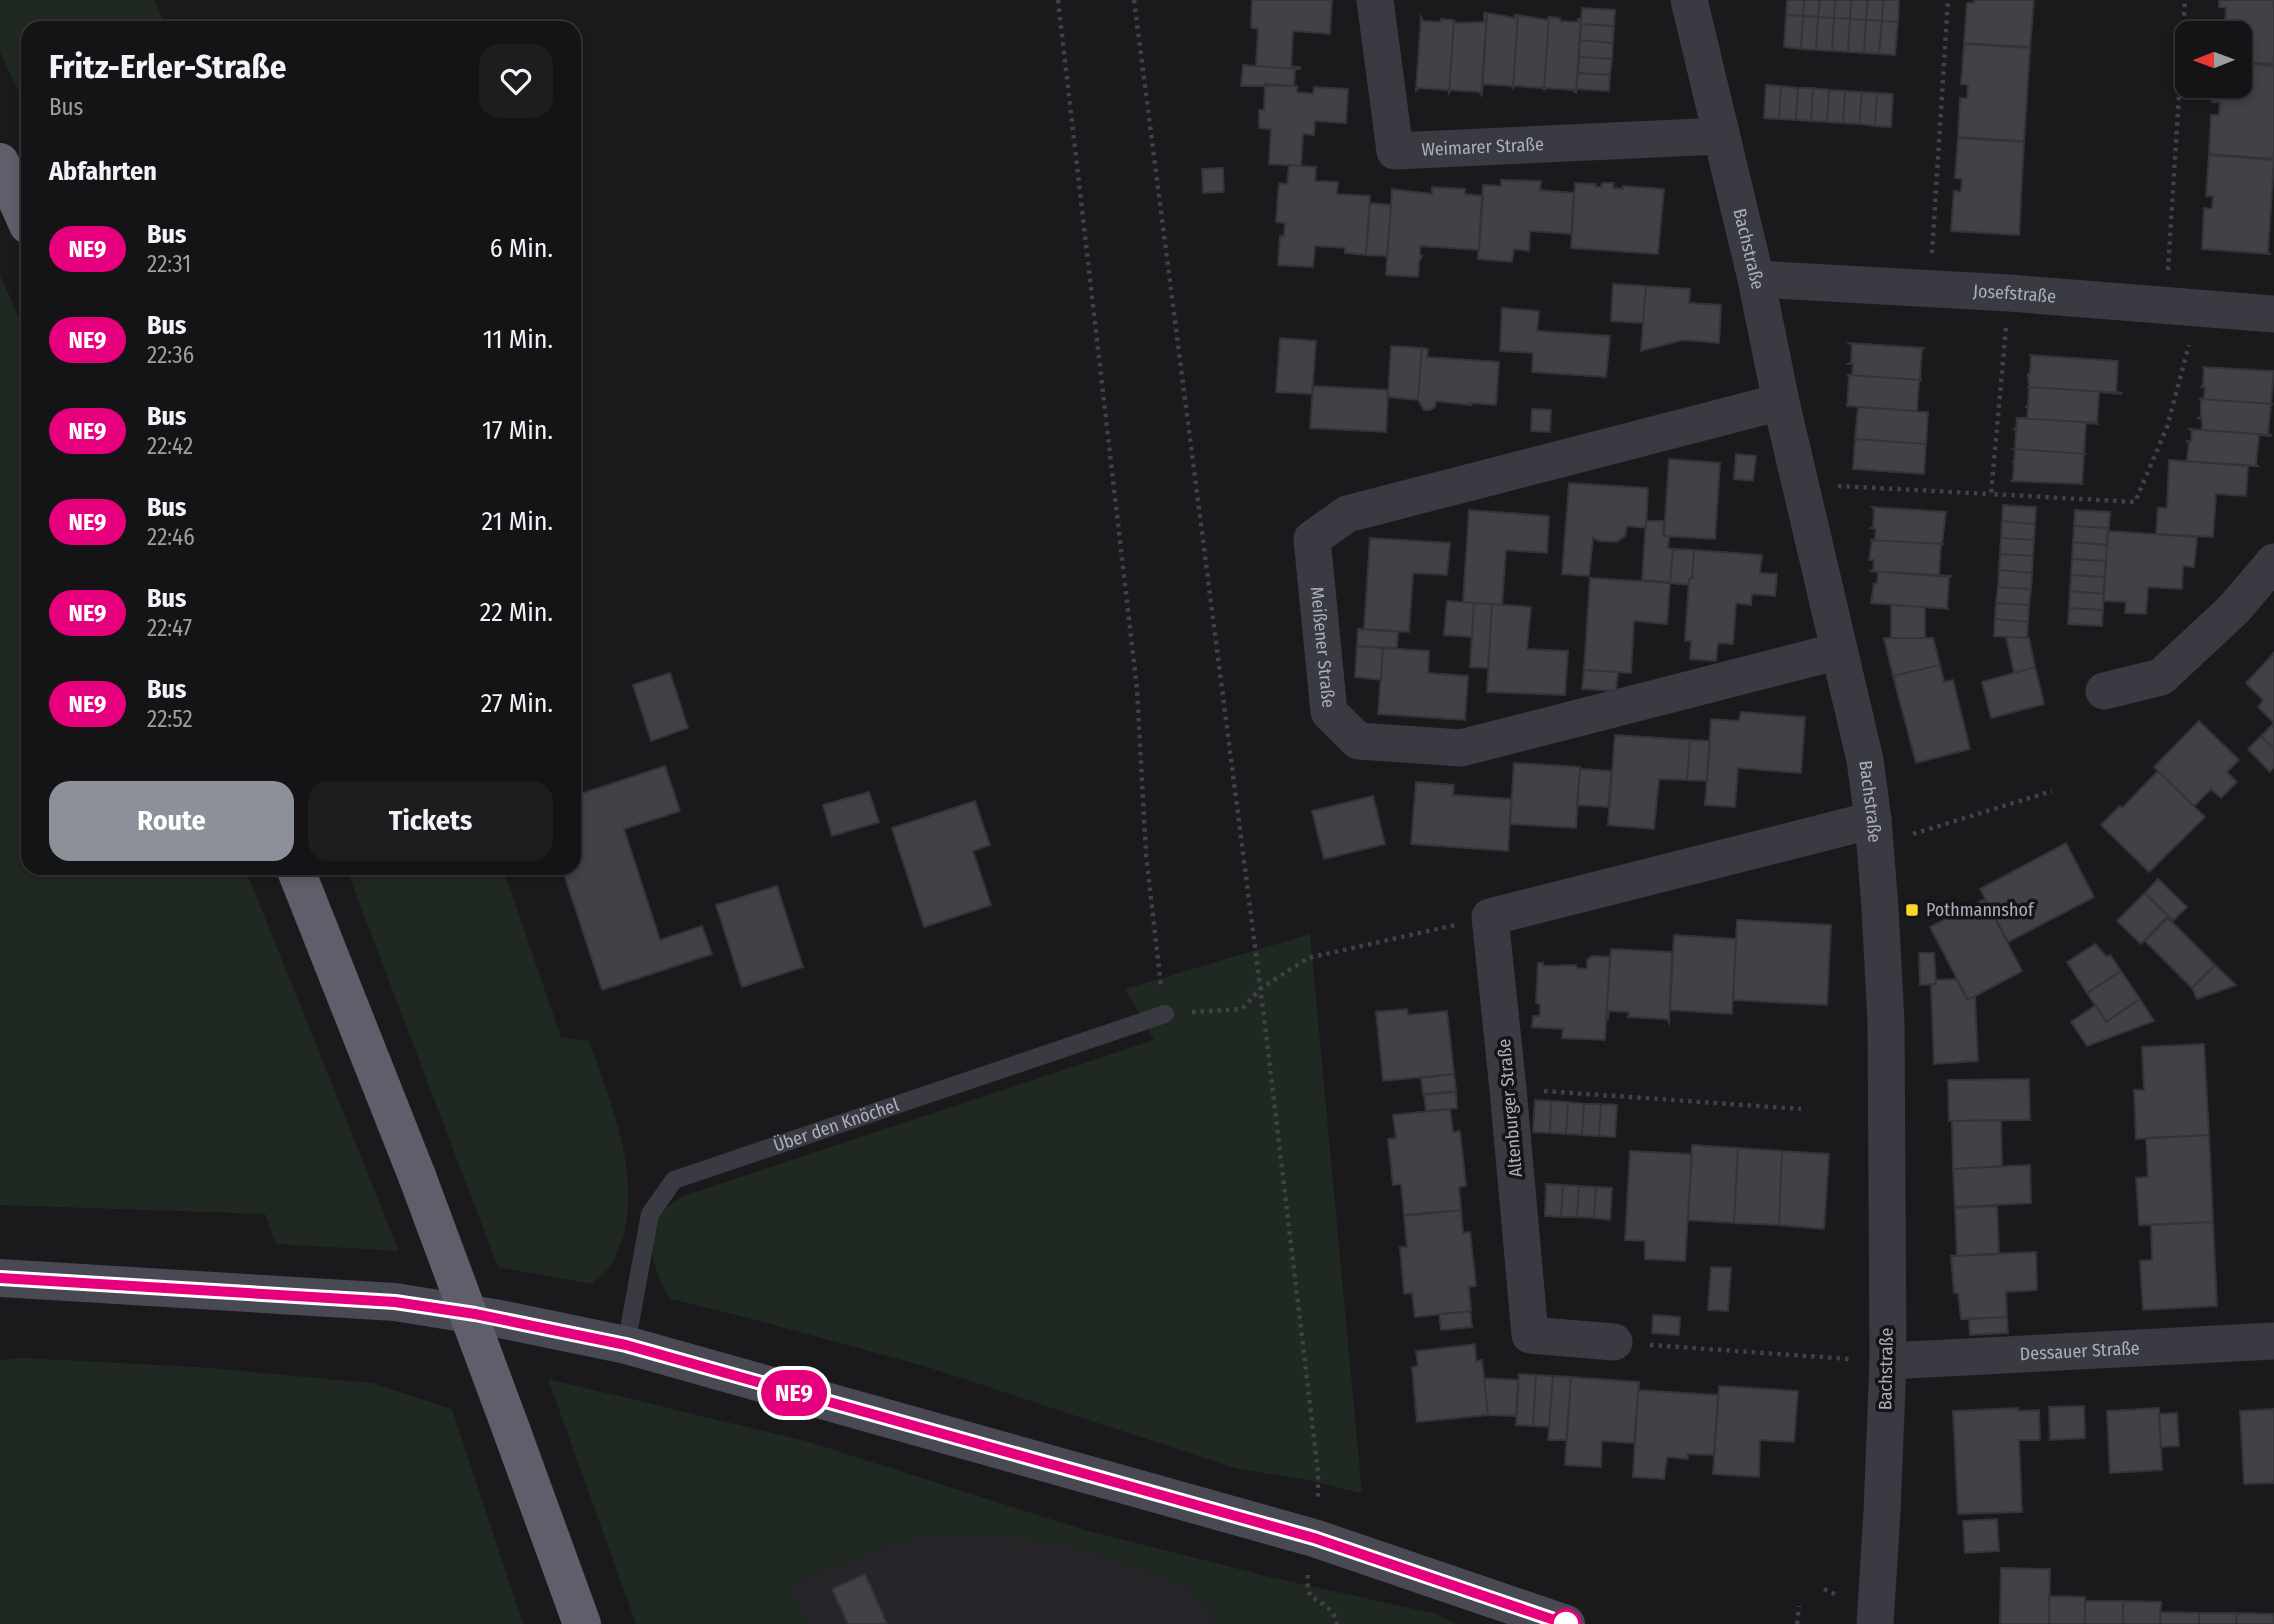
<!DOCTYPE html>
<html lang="de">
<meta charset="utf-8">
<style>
body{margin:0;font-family:"Fira Sans Condensed",sans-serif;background:#1d1c1e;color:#f1f3f6;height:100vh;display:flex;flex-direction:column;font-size:26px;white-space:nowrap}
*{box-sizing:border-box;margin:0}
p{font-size:23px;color:#9d9ea0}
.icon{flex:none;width:38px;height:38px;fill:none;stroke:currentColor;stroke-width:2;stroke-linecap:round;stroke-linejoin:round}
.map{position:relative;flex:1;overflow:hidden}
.details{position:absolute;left:21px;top:21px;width:560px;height:854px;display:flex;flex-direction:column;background:#141315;border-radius:21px;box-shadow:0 4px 10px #0003,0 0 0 2px #333234}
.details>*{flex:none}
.badge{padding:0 14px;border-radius:23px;font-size:24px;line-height:46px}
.needle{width:46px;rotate:269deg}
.buttons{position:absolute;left:2175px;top:21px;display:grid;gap:14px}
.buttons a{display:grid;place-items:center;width:77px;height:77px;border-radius:14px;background:#141315;box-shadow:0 4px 10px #0003,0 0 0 2px #333234;font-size:35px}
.map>.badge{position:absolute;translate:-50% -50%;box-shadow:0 0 0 4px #fff}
h2{padding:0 28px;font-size:26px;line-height:63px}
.round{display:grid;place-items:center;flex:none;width:74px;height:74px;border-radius:21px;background:#1d1c1e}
.head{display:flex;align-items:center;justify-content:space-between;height:119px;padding:0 28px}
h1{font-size:33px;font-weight:700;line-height:52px}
.button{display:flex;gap:14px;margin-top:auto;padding:14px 28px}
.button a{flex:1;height:80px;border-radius:21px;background:#8c9099;color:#fff;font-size:28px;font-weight:700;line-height:80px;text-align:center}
.button a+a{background:#1d1c1e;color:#f1f3f6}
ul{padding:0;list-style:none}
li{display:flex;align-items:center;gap:21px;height:91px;padding:0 28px}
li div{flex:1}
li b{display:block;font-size:26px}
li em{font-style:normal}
li .badge{min-width:77px;font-weight:700;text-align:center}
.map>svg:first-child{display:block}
.built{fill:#262529}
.green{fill:#1f2821}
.building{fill:#414147;stroke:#343338;stroke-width:2}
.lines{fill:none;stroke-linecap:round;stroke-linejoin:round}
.path{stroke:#404149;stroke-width:4.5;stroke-dasharray:3.5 5;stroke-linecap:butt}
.service{stroke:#3a3a42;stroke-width:18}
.minor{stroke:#3a3a42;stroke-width:37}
.secondary{stroke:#484952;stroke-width:38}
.trunk{stroke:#5e5f6a;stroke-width:38}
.trunk-bridge{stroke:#5e5f6a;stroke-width:38}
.line-casing{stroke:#fff;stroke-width:16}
.line{stroke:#e6007e;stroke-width:10}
.poi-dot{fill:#ffd62f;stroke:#151417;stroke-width:2.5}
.stop-dot{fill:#fff;stroke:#e6007e;stroke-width:3.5}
.labels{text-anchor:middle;stroke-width:7;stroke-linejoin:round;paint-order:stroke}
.street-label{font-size:18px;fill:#abaebd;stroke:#151417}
.poi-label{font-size:18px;fill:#abaebd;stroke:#151417;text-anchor:start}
</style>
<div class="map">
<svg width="2274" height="1624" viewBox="0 0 2274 1624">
<rect width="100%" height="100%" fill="#1a191c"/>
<path class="built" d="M924,1534L1059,1542L1188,1587L1215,1624H806L790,1585Z"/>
<path class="green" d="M0,0H155L166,28H28V112L0,52Z
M0,275L28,338V868H245L399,1251L276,1244L265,1214L0,1205Z
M346,868H503L561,1037L589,1041C613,1108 651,1197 611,1265C607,1272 598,1278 592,1284L498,1267Z
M1310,934L1362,1493L1303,1479L1238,1469L924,1366L741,1316L670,1299C657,1280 644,1241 657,1218C663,1208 673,1203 683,1196L1154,1040L1125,989Z
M23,1358L198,1367L372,1383L452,1409L523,1624H0V1360Z
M548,1379L806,1441L1085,1530L1270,1577L1437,1614L1457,1624H1215L1188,1587L1059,1542L924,1534L790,1585L806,1624H636Z"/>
<path class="building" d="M1252,0H1332L1330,34L1293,31L1291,66L1300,67V69L1256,66L1258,29L1251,28Z
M1787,0H1804L1803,16L1786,15Z
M1804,0H1820L1818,17L1803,16Z
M1820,0H1835L1834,18L1818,17Z
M1835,0H1851L1850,19L1834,18Z
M1851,0H1868L1866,20L1850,19Z
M1868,0H1883L1882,21L1866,20Z
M1883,0H1899L1898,22L1882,21Z
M1974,0H2034L2030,47L1964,43L1967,3H1974Z
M2219,0H2274V64L2240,62V33H2217L2218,21H2225L2226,8L2219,7Z
M1582,8L1615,10L1614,26L1581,24Z
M1484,13H1487L1481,95L1479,92L1451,90L1449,93L1454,20L1455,23L1484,22Z
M1487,13L1515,18V15H1518L1513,88L1511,86L1483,84L1482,95Z
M1518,15L1546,20L1549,17L1544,90L1542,88L1514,86L1513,88Z
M1786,15L1803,16L1801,49L1784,47Z
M1803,16L1818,17L1816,50L1801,49Z
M1421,17L1423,21L1440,22L1441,19L1454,20L1449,93L1448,90L1419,88L1416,91Z
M1549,17L1560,18V21L1578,22V19H1581L1576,93L1574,92V90L1545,88L1544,90Z
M1818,17L1834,18L1832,51L1816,50Z
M1834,18L1850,19L1848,52L1832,51Z
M1850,19L1866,20L1864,53L1848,52Z
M1866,20L1882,21L1879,54L1864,53Z
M1882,21L1898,22L1895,55L1879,54Z
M1581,24L1614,26L1613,43L1580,40Z
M1580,40L1613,43L1612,59L1579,57Z
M1964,44L2030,48L2024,141L1958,137L1960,98H1967L1968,85L1961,84Z
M1579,57L1612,59L1610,75L1578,73Z
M2240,63L2274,66V159L2209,154L2211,115H2219L2220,102H2212L2213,86H2240Z
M1243,65L1295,69L1294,86H1241Z
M1578,73L1610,75L1609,91L1576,89Z
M1265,84L1297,86V92L1313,94L1314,87L1348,89L1346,123L1315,121L1314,135L1303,134L1301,166L1269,164L1271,129L1259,128V110H1264Z
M1766,85L1781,86L1779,119L1764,118Z
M1781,86L1798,88L1796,120L1779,119Z
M1798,88H1813L1811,121L1796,120Z
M1813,88L1829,90L1827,122L1811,121Z
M1829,90L1845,91L1843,123L1827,122Z
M1845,91L1862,92L1859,124L1843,123Z
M1862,92L1877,93L1875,126L1859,124Z
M1877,93L1893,94L1891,127L1875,126Z
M1958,138L2024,142L2019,235L1951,231L1954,191L1961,192L1962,179L1955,178Z
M2209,155L2274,160L2268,252L2270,254L2202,249L2204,208L2212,209L2213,196H2206Z
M1289,165L1316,167L1315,181L1338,182L1337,194L1370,196L1366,255L1345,253V248L1315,246L1313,267L1278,265L1280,236H1284L1285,223L1276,222L1279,183L1287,184Z
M1223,168L1224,192L1203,193L1202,169Z
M1501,180L1541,181L1540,190L1574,193L1571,234L1530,231L1529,251L1514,249L1512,262L1478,259L1483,185L1501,186Z
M1575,183L1596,184V187H1601L1602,183H1614L1613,188L1623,189V186L1664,189L1658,254L1571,248Z
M1432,187L1465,189V194L1483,196L1479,250L1420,246V256H1422L1419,262L1418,277L1386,275L1392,189L1432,194Z
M1370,203L1391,205L1387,256L1366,255Z
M1613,284L1646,286L1643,323L1611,321Z
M1646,286L1690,289L1689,303L1721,305L1719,343L1683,340L1641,351Z
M1502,308L1539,311L1537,331L1610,336L1606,377L1532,372L1533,353L1500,351Z
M1280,338L1316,341L1312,394L1276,392Z
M1849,343L1925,348L1922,349L1920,379L1922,380L1847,375H1852L1853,364H1848L1851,362L1852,345Z
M1391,346L1422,348L1418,400L1388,397Z
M1422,348L1428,349L1427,357L1499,362L1496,405L1470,403L1471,405L1436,401L1435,407L1430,410H1424L1418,400Z
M2029,355L2118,361L2116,392L2121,393L2027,387H2029L2028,374H2030L2031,356Z
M2202,367L2274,371L2271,403L2273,404L2199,399L2204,398L2205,387H2200L2203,386L2204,368Z
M1847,375L1922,380L1919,381L1917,411L1847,406L1849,376Z
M1313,386L1388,390L1386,432L1310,428Z
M2027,387L2121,393V394L2099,392L2097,423H2098L2017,418H2027L2028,407H2025L2028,406L2029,388Z
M2199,399L2273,404H2271L2268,434L2271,435L2188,429L2202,430V419L2197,418L2201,417V399Z
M1858,407L1928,412L1926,444L1855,439Z
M1532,409L1551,410L1550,432L1531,431Z
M2017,418L2098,423V424L2086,423L2084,453L2086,454L2013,449L2015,448L2016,431L2014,429H2016Z
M2188,429L2271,435V436L2259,435L2256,464L2258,466L2185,461L2187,460L2189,442L2186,441H2191L2192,430Z
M1855,439L1926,444L1924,474L1853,469Z
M2013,449L2086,454H2084L2082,484H2084L2010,481L2013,480L2014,462H2012L2014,461L2015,450Z
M1736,454L1756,456L1753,481L1734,479Z
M1669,459L1720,463L1715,539L1664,536Z
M2169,460L2248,466L2246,496L2216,494L2213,537L2156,534L2158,508H2167Z
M1569,483L1648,488L1646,528L1627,526L1625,536L1617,542L1599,541L1593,538L1589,576L1562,574Z
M2003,505L2036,507L2035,524L2002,521Z
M1872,507L1946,512L1942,544H1944L1870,540L1875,539L1876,529L1871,528L1873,527L1874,509Z
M1469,510L1549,516L1547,553L1506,550L1502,605L1463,602Z
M2075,510L2110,512L2109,528L2074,526Z
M1646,521H1664L1663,536L1669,537L1668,548L1673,549L1670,582L1642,580Z
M2002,521L2035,524L2034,540L2001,538Z
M2074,526L2109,528L2107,545L2073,542Z
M2108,531L2197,537L2194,567L2183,566L2182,589L2148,587L2146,614L2125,613L2126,602L2103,601Z
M1370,538L1450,543L1447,575L1413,573L1409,632L1364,629Z
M2001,538L2034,540L2033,556L2000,554Z
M1870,540L1944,544L1941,545L1939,575L1952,576L1869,571H1873L1874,560H1869L1872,541Z
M2073,542L2107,545L2106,561L2072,559Z
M1673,549L1694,550L1692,578L1689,579L1688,585L1670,583Z
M1694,550L1762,555L1760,573L1777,574L1775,596L1752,594L1751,605L1736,603L1733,644L1718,643L1716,661L1690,659L1691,641H1685L1689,579L1692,578Z
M2000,554L2033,556L2032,573L1999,570Z
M2072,559L2106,561L2105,577L2071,575Z
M1999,570L2032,573L2031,589L1998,587Z
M1869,571L1951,577H1949L1947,608L1949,609L1871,603L1874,584H1872L1877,583L1878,572Z
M2071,575L2105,577L2104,594L2070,591Z
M1590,578L1670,583L1667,624L1634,621L1631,673L1584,670Z
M1998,587L2031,589L2029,605L1996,603Z
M2070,591L2104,594L2103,610L2069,608Z
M1447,601L1474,603L1472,637L1444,635Z
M1474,603L1492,604L1488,668L1470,667Z
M1996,603L2029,605L2028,622L1995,619Z
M1492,604L1531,607L1527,649L1568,651L1565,695L1487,692Z
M1891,605L1925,607V638H1891Z
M2069,608L2103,610L2102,626L2068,624Z
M1995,619L2028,622L2027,638L1994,636Z
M1358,629L1398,632L1397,648L1357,646Z
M2006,637L2029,638L2035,667L2014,673Z
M1884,638H1933L1940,665L1893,676Z
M1357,646L1383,648L1381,680L1355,677Z
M1383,648L1429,651L1428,673L1468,676L1465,720L1378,714Z
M2274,653V723L2258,707L2263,700L2246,683Z
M1940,665L1944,682L1953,680L1970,749L1916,763L1893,676Z
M2035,667L2044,704L1991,718L1982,682Z
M1584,670L1618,672L1616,691L1582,689Z
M670,673L688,728L651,741L633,685Z
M1741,712L1805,717L1801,773L1738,768L1735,807L1705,805L1711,719L1739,721Z
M2199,721L2239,760L2227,772L2237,782L2221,798L2211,789L2194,806L2154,767Z
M2274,723V749L2261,736Z
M1615,735L1690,740L1687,780L1659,779L1654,829L1608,825Z
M2261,736L2274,749V767L2270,772L2248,749Z
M1690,740L1710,741L1707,781L1687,780Z
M1514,763L1580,767L1576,828L1510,824Z
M665,766L680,811L624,829L660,940L702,926L712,954L602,990L562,868H574V796Z
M1580,769L1611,771L1608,807L1577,805Z
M2158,771L2205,817L2149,872L2101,825L2120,806L2122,808Z
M1416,782L1454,785L1453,795L1511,799L1508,851L1411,844Z
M869,792L879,822L832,836L823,805Z
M1373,796L1385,844L1324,859L1312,811Z
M975,801L990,845L973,851L991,905L924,927L892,828Z
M2066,843L2094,897L2008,942L1980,889Z
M2158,879L2187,907L2173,921L2145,893Z
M777,886L803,967L742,987L716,905Z
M2145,893L2168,916L2141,944L2117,921Z
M1985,899L2022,971L1968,1000L1930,927Z
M2168,918L2215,965L2192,988L2145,941Z
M1737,920L1831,925L1827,1005L1733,1000Z
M1674,935L1736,939L1732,1014L1670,1010Z
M2095,944L2107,957L2110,955L2121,971L2087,993L2067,962Z
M1611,949L1672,952L1669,1023L1667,1019L1628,1017L1629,1012L1609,1011L1608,1019H1606Z
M1919,953H1934L1936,984L1920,985Z
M1592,956L1610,957L1605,1040L1562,1038L1563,1029L1532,1027L1533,1016H1540V1004L1536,1003L1538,963H1543V966L1576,965V968L1587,969V960Z
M2215,965L2236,985L2197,999L2192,988Z
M2121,971L2140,999L2106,1022L2087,993Z
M1956,979L1968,1000L1975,996L1978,1061L1934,1064L1931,984H1936V980Z
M2140,999L2154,1021L2087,1046L2071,1022L2096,1005L2106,1022Z
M1407,1009L1408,1015L1447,1011L1454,1074L1383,1081L1376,1012Z
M2204,1044L2209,1135L2136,1139L2134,1090H2144L2142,1047Z
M1454,1074L1456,1091L1423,1094L1421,1078Z
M2029,1079L2030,1120L1949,1121L1948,1080Z
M1456,1092L1457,1108L1426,1111L1424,1095Z
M1535,1100L1551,1101L1550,1133L1533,1132Z
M1551,1101L1568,1102L1566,1134L1550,1133Z
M1568,1102L1584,1104L1582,1135L1566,1134Z
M1584,1104H1601L1599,1136L1582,1135Z
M1601,1104L1617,1105L1615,1137L1599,1136Z
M1450,1109L1453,1132L1460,1131L1466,1186L1459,1187L1461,1210L1404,1215L1401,1184L1393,1185L1388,1139L1396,1138L1393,1115Z
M2001,1120L2002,1166L1953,1169L1952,1121Z
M2209,1135L2213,1222L2139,1225L2136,1178L2148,1177L2146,1138Z
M1692,1145L1738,1148L1734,1223L1688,1220Z
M1738,1148L1782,1151L1779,1225L1734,1223Z
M1630,1151L1692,1154L1685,1261L1645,1259V1241L1625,1240Z
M1782,1151L1829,1154L1824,1229L1779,1225Z
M2030,1165L2031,1203L1955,1207L1953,1169Z
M1546,1184L1563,1185L1561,1217L1545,1216Z
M1563,1185L1579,1186L1577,1217H1561Z
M1579,1186L1596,1187L1594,1218L1577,1217Z
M1596,1187L1612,1188L1610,1220L1594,1218Z
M1997,1206L1999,1254L1957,1256L1955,1208Z
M1461,1210L1463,1233L1470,1232L1476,1286L1469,1287L1471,1311L1415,1317L1412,1293L1404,1294L1400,1247H1407L1404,1216Z
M2213,1222L2217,1306L2143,1310L2140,1261L2152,1260L2151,1225Z
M2036,1252L2037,1290L2006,1292L2007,1317L1961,1319L1958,1293H1954L1951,1256Z
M1711,1267L1731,1268L1728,1311L1708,1310Z
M1470,1311L1472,1327L1441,1330L1439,1314Z
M1653,1315L1680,1317L1679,1335L1652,1333Z
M2007,1317L2008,1333L1970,1335L1969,1319Z
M1475,1344L1476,1361L1482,1360L1488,1415L1417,1422L1412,1367L1418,1366L1416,1351Z
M1519,1374L1536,1375L1533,1426L1516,1425Z
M1536,1375L1553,1376L1549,1427L1533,1426Z
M1553,1376L1571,1377L1566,1440H1548Z
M1571,1377L1639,1382L1634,1443L1602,1441L1601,1467L1565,1465Z
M1484,1378L1518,1380L1516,1416L1488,1415Z
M1719,1386L1798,1391L1794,1442L1760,1440L1759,1477L1713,1474Z
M1638,1390L1718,1395L1714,1455L1687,1454L1688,1459L1667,1457L1664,1479L1633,1477Z
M2084,1406L2085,1438L2050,1440L2049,1407Z
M2018,1408V1411L2039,1410L2040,1440H2019L2022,1512L1958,1514L1953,1411Z
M2159,1408L2162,1470L2110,1473L2107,1411Z
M2274,1409V1483L2244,1484L2240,1411Z
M2177,1413L2179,1446L2161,1447L2159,1414Z
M1997,1519L1999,1551L1965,1553L1963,1521Z
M2001,1568L2050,1569L2049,1624H2000Z
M865,1574L887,1624H848L832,1589Z
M2049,1596L2085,1597V1624H2049Z
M2085,1601H2123V1624H2085Z
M2123,1601L2161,1602L2160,1624H2123Z
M2160,1612L2199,1613V1624H2160Z
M2199,1613H2237L2236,1624H2199Z
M2237,1613L2274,1614V1624H2236Z"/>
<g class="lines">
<path class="path" d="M1058,0L1137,689L1146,854L1161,986
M1134,0L1265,1025L1318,1472V1500
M1932,253L1948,0
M2168,270L2185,0
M2006,328L1991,494L2135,502L2167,427L2189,345
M1838,486L1991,494
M1913,834L2052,791
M1192,1012L1242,1009L1260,989L1308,958L1455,925
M1544,1091L1801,1109
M1650,1345L1850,1359
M1308,1575L1307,1582L1310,1596C1322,1603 1335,1610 1337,1624
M1824,1589L1839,1596
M1797,1624L1799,1606"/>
<path class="service" id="s1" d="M626,1345L650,1214L674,1180L1165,1014"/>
<g class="minor">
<path id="s2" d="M1375,0L1395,151L1720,136"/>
<path id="s3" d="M1689,0L1756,279L1781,402L1865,760L1873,820L1880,908L1886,1022L1888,1361L1882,1512L1875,1624"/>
<path id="s4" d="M1756,279L2009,293L2274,314"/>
<path id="s5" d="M1781,402L1347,514L1312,539L1329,712L1358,741L1461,748L1839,651"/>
<path d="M2104,691L2161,677L2234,609L2274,562"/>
<path d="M1614,1342L1530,1335L1508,1089L1490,917L1873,820"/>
<path id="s6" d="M1888,1361L2274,1341"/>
</g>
<path class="secondary" d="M0,1278L395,1302L500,1319L626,1345L1314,1538L1566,1624"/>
<path class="trunk" d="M0,162L28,225
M295,868L417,1176
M511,1429L582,1624"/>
<path class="trunk-bridge" d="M417,1176L511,1429"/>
</g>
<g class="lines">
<defs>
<path id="line" d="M0,1278L395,1302L475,1314L626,1345L1314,1538L1566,1624"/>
</defs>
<use href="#line" class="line-casing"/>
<use href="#line" class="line"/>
</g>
<rect class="poi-dot" x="1905" y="903" width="14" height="14" rx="3.5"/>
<circle class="stop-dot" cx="1566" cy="1624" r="14"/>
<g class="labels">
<g class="street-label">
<text dy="6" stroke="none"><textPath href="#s2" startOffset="240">Weimarer Straße</textPath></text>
<text dy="6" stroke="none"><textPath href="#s3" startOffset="256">Bachstraße</textPath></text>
<text dy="6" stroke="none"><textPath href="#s4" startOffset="259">Josefstraße</textPath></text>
<text dy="6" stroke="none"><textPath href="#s5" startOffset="600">Meißener Straße</textPath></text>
<text dy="6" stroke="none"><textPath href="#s3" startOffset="822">Bachstraße</textPath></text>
<text transform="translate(1510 1108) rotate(-95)" y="6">Altenburger Straße</text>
<text dy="6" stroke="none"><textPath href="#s1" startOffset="346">Über den Knöchel</textPath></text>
<text dy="6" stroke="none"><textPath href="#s6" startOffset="192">Dessauer Straße</textPath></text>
<text transform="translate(1886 1369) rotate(-89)" y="6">Bachstraße</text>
</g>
<g class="poi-label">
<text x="1926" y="916">Pothmannshof</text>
</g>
</g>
</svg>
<div class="buttons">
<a><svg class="needle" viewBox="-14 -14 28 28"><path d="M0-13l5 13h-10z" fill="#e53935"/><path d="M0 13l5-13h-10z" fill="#9d9ea0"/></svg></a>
</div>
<b class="badge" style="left:794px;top:1393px;background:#e6007e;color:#fff">NE9</b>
<section class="details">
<div class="head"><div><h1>Fritz-Erler-Straße</h1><p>Bus</p></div><a class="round"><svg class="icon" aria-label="heart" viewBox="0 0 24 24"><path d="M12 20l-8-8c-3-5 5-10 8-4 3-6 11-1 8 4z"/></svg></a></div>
<h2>Abfahrten</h2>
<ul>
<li><span class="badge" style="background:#e6007e;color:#fff">NE9</span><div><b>Bus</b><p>22:31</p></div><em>6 Min.</em></li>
<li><span class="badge" style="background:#e6007e;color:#fff">NE9</span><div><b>Bus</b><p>22:36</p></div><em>11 Min.</em></li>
<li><span class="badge" style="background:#e6007e;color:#fff">NE9</span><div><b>Bus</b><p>22:42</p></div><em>17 Min.</em></li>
<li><span class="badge" style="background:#e6007e;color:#fff">NE9</span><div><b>Bus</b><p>22:46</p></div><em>21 Min.</em></li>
<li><span class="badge" style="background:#e6007e;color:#fff">NE9</span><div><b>Bus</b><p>22:47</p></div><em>22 Min.</em></li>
<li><span class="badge" style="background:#e6007e;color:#fff">NE9</span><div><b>Bus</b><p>22:52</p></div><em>27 Min.</em></li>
</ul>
<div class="button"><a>Route</a><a>Tickets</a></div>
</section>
</div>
